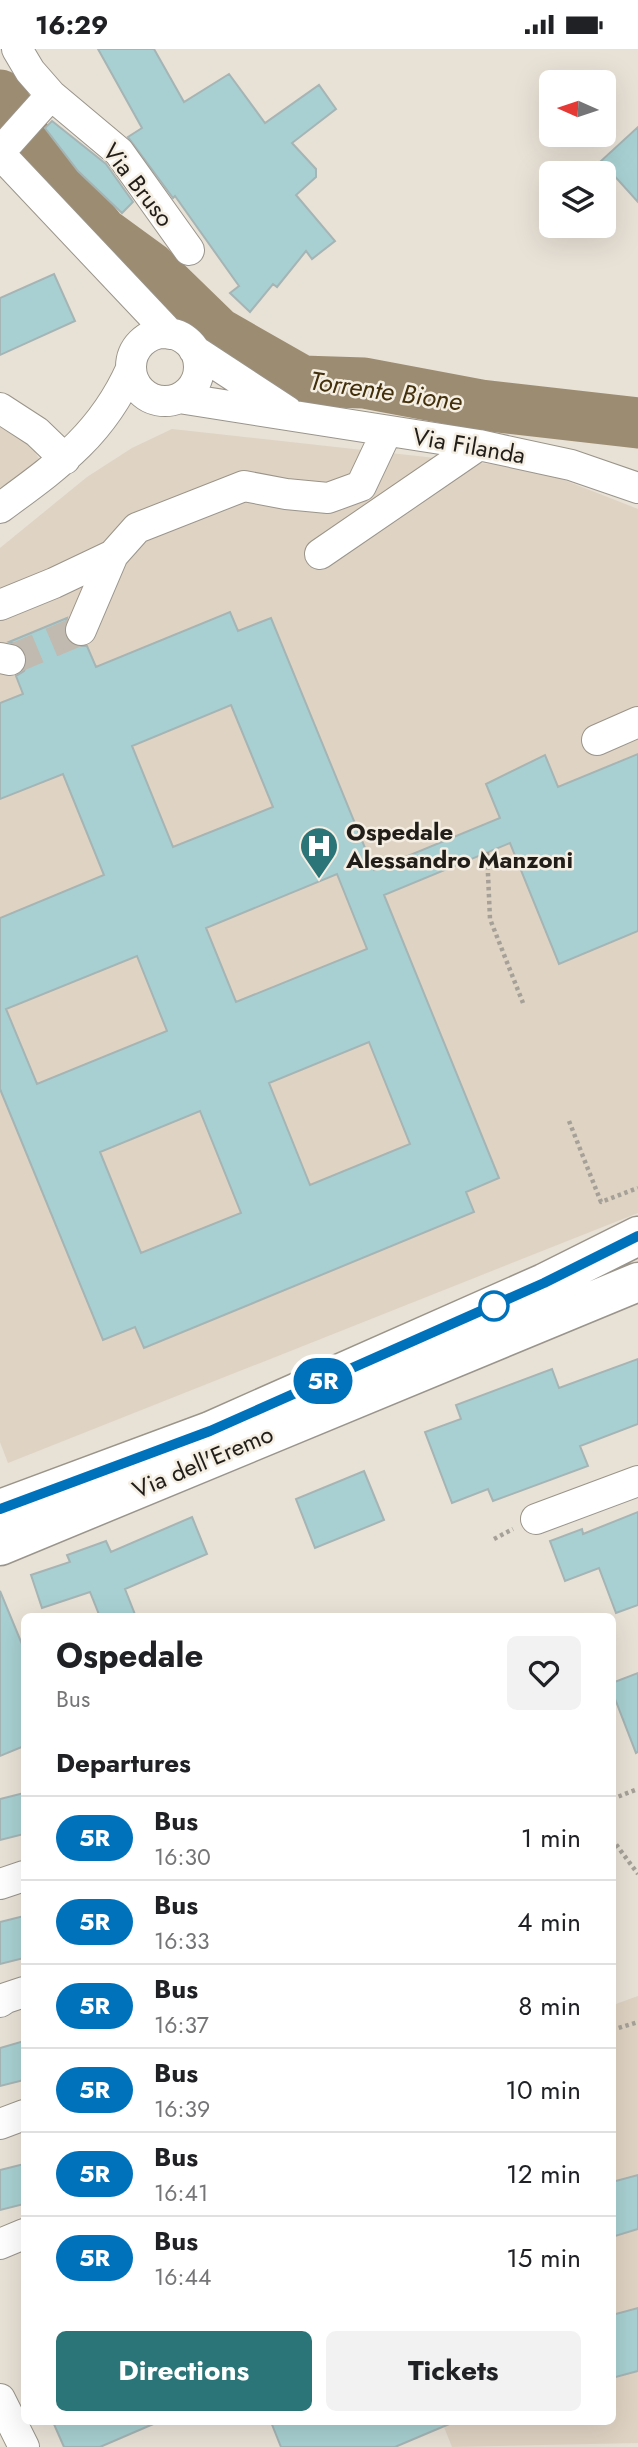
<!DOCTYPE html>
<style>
body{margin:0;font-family:Jost,sans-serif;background:#f2f2f2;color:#202124;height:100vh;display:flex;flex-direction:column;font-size:26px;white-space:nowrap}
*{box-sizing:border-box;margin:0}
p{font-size:23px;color:#757577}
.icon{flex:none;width:38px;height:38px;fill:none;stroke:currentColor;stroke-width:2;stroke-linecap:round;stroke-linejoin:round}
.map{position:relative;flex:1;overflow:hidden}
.side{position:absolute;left:21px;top:1564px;width:595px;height:812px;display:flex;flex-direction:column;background:#fff;border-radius:10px;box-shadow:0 7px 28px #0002}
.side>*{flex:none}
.badge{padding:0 14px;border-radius:23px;font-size:24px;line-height:46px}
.needle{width:46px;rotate:273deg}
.fabs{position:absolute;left:539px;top:21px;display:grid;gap:14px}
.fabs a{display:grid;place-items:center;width:77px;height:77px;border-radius:10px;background:#fff;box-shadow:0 7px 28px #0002;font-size:35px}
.map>.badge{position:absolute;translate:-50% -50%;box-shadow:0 0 0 4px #fff}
h2{padding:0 35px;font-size:26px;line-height:63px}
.round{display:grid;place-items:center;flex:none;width:74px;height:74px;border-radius:10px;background:#f2f2f2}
.summary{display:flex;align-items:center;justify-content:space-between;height:119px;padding:0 35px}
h1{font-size:33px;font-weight:700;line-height:52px}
.primary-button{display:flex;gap:14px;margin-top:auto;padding:14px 35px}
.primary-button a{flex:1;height:80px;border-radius:10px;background:#2b7578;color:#fff;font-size:28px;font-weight:700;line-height:80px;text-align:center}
.primary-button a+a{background:#f2f2f2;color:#202124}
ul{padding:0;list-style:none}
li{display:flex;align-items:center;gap:21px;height:84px;padding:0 35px;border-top:2px solid #e0e0e0}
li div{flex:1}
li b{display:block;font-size:26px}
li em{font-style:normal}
li .badge{min-width:77px;font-weight:700;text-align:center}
.status{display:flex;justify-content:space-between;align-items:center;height:49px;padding:0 35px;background:#fff;direction:ltr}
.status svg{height:19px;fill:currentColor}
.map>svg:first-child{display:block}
.built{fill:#dfd3c3}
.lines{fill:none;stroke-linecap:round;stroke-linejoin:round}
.river{stroke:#9c8c71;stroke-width:51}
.building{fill:#a8d0d2;stroke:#a5b4b4;stroke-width:2;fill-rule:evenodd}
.minor-tunnel{stroke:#c0bab0;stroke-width:30;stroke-dasharray:30 15;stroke-linecap:butt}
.minor-casing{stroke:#9a948a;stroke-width:32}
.major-casing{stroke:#9a948a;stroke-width:41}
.path{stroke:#a6a198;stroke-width:4.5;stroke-dasharray:3.5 3.5;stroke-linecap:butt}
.minor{stroke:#fff;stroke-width:30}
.major{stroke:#fff;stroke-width:38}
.line-casing{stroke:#fff;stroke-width:16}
.line{stroke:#0072bc;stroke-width:10}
.stop-dot{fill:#fff;stroke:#0072bc;stroke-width:3.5}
.labels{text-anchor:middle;stroke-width:5;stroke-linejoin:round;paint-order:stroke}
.street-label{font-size:24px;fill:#211e1a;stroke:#f5eee3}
.poi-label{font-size:24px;font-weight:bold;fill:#211e1a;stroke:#f5eee3;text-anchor:start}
.water-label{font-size:26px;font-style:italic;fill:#432f0a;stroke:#f5eee3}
</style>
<div class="status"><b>16:29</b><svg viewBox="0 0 49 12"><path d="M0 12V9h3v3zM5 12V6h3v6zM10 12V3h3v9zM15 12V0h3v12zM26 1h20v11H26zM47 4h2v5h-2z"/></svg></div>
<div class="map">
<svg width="638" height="2398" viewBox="0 0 638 2398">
<rect width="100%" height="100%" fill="#e8e1d6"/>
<path class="built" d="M0,363L25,386L42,415L0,446Z
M172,380L536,420L638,460V1164L8,1414L0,1393V499L87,428L132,399Z
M638,1947V2394L452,2398L442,2373H612L613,1956Z"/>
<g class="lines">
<path class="river" d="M0,46L25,88L102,183L150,218L218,284L302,332L364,334L481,356L638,374"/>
</g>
<path class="building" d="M98,0H154L184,53L229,25L265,74L319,36L336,60L292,94L316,120V128L296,146L335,192L312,210L306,202L277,238L273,235L250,263L230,244L239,237L175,147L173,149L128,88L142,79Z
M52,72L106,115L133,153L122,164L78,122L45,79Z
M638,78V153L601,112Z
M54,225L75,272L0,306V249Z
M230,563L238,582L271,569L374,821L500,769L486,735L545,706L558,738L638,705V882L559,915L510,794L384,846L499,1129L466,1143L474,1163L144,1299L135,1278L103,1291L0,1040V869L104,826L63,725L0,750V654L23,645L16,627L24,622L27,615V606L21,597L9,593L67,569L64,582L67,591L75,597H87L96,618ZM231,656L273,758L173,798L132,697ZM337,825L367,900L236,953L206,879ZM137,907L167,982L37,1035L6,960ZM369,993L410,1095L310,1136L269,1034ZM200,1062L241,1164L141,1204L100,1103Z
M638,1310V1375L580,1397L588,1417L493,1452L488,1440L452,1454L425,1383L461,1370L456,1356L552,1320L559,1339Z
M364,1422L384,1471L315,1499L296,1450Z
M638,1463V1556L616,1564L599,1519L565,1532L550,1492L582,1480L583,1485Z
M192,1468L207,1505L125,1540L136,1568H100L90,1543L42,1559L31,1526L70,1513L67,1506L106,1492L111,1503Z
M0,1542L24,1600V1697L0,1707Z
M638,1624V1703L636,1704L612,1642V1634Z
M24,1744V1785L0,1791V1750Z
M24,1867V1909L0,1915V1873Z
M24,1992V2031L0,2037V1999Z
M24,2115V2155L0,2161V2121Z
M638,2126V2180L612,2188V2133Z
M638,2259V2322L612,2329V2266Z
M53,2373H158L100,2398H64Z
M271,2373H454L395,2398H281Z"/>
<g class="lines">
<path class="minor-tunnel" d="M10,611L81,581"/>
<defs>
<path id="minor" d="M17,0L30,22L51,46L119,103L189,201
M0,103L51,46
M0,105L170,285
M131 318a34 34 0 1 1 68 0a34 34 0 1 1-68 0Z
M194,301L287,362
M179,349L479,396L571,416L638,439
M0,359L37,383L65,410
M0,459C57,417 101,387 131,320
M320,505L479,396
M0,556L54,534L113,506L137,479L244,437L286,445L328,449L361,437L387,382
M81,581L113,506
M0,609L10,611
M597,691L638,673
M536,1470L638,1432
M0,1835L24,1827
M0,1953L6,1949L24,1943
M0,2075L24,2066
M0,2195L24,2185
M0,2350L24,2398"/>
<path id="major" d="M0,1460L210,1382L544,1234L638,1187
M0,1497L638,1233"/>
</defs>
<use href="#minor" class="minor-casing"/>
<use href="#major" class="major-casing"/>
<path class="path" d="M487,803L490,870L523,954
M569,1072L601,1153L638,1139
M494,1490L513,1480
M612,1750L638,1740
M612,1790L638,1825
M612,1981L638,1973"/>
<use href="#minor" class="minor"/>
<use href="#major" class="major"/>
</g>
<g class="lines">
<defs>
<path id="line" d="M0,1460L210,1382L544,1234L638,1187"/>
</defs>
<use href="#line" class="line-casing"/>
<use href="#line" class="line"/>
</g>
<defs>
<symbol id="hospital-pin" viewBox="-11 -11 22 30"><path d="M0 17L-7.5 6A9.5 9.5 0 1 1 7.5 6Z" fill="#2b7578" stroke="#f5eee3"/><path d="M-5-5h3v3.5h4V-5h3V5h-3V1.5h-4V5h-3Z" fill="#fff"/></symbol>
</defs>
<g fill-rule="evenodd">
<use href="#hospital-pin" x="297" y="775" width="44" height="60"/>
</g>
<circle class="stop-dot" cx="494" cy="1257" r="14"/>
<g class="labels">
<g class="street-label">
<text transform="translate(138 136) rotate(52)" y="8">Via Bruso</text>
<text transform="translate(469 397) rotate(10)" y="8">Via Filanda</text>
<text transform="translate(203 1413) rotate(-23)" y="8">Via dell'Eremo</text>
</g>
<g class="poi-label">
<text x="346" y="791">Ospedale<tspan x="346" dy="28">Alessandro Manzoni</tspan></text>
</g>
<g class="water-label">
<text transform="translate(386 342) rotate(8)" y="9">Torrente Bione</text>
</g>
</g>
</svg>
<div class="fabs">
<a><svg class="needle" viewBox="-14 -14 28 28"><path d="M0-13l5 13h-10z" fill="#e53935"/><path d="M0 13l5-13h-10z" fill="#757577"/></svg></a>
<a><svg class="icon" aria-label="layers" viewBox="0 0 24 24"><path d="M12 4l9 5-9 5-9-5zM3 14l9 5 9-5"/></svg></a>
</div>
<b class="badge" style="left:323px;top:1332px;background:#0072bc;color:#fff">5R</b>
<section class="side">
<div class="summary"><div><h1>Ospedale</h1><p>Bus</p></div><a class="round"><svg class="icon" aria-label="heart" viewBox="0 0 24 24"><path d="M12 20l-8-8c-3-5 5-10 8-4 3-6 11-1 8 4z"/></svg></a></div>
<h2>Departures</h2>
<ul>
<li><span class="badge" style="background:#0072bc;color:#fff">5R</span><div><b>Bus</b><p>16:30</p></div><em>1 min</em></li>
<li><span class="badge" style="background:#0072bc;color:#fff">5R</span><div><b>Bus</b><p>16:33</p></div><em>4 min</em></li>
<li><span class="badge" style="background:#0072bc;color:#fff">5R</span><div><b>Bus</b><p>16:37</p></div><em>8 min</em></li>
<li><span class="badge" style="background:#0072bc;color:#fff">5R</span><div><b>Bus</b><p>16:39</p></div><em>10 min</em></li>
<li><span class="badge" style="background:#0072bc;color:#fff">5R</span><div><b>Bus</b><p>16:41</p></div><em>12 min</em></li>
<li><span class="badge" style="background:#0072bc;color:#fff">5R</span><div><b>Bus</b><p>16:44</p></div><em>15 min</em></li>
</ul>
<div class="primary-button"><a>Directions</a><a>Tickets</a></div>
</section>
</div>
